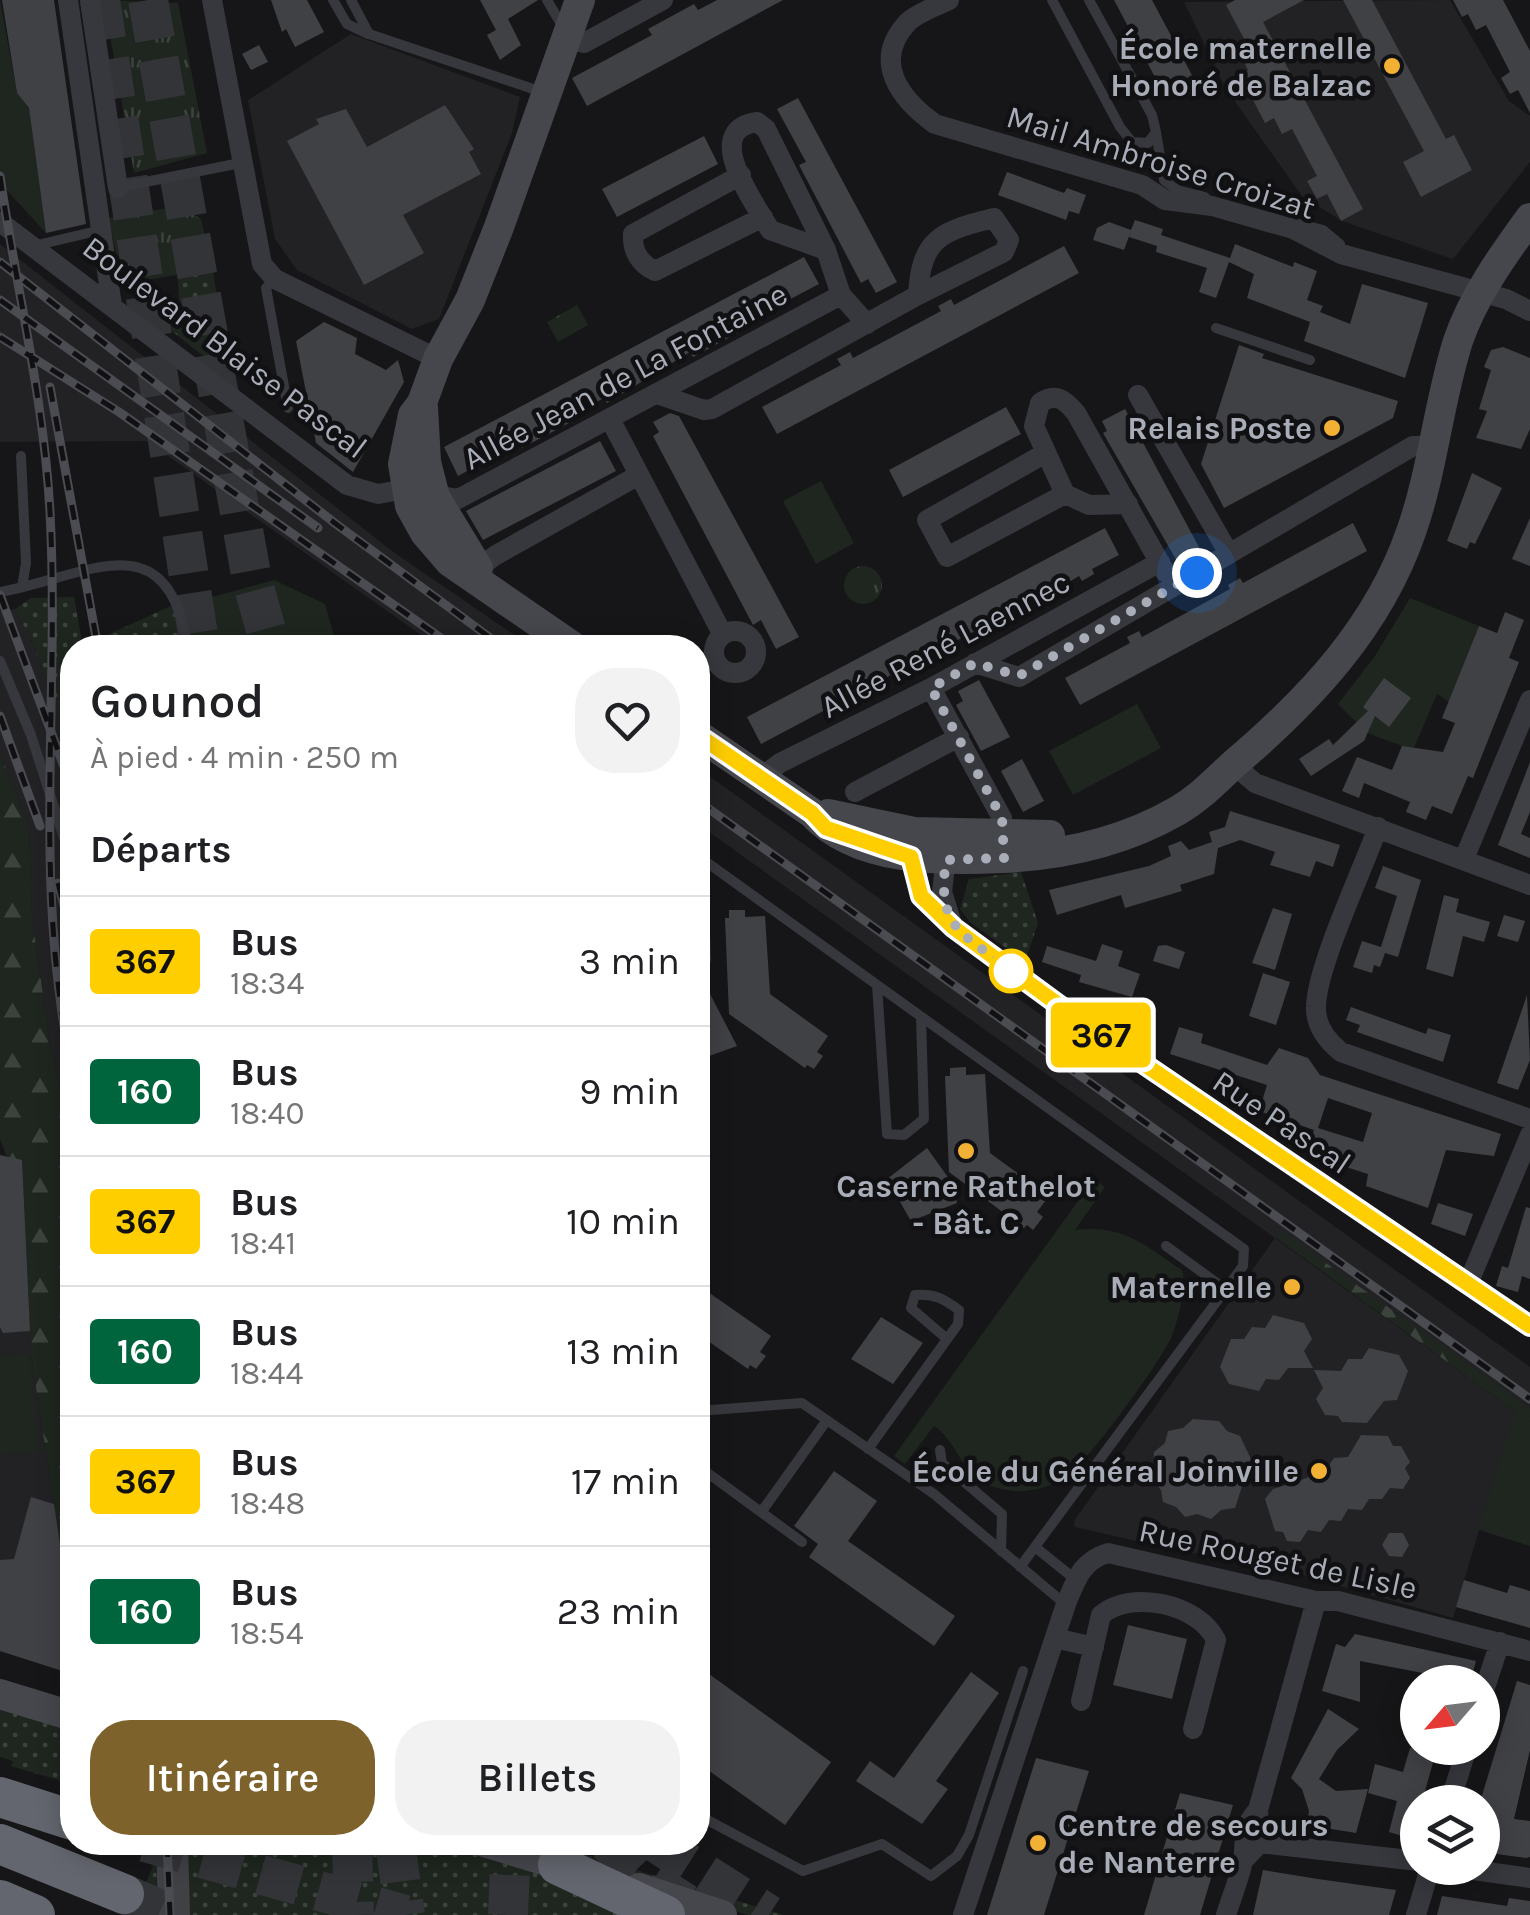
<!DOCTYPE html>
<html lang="fr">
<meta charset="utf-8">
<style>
body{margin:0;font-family:Karla,sans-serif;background:#f2f2f2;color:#202124;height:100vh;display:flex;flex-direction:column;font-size:38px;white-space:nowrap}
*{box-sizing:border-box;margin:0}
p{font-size:32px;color:#757577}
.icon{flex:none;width:55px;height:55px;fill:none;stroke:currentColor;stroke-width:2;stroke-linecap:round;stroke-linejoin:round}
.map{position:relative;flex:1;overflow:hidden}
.drawer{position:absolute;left:60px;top:635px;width:650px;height:1220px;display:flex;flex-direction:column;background:#fff;border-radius:40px;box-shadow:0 5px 25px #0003}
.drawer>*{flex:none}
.badge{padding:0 20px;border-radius:8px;font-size:35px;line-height:65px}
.needle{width:65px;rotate:242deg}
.controls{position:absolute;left:1400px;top:1665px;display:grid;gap:20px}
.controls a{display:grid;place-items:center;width:100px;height:100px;border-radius:50%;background:#fff;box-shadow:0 5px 25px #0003;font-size:50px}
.you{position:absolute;width:50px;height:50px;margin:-25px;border:8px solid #fff;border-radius:50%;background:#1a73e8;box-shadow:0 0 0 15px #1a73e833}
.map>.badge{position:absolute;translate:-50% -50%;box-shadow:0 0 0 5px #fff}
h2{padding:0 30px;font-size:38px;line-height:90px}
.round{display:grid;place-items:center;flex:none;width:105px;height:105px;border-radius:40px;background:#f2f2f2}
.head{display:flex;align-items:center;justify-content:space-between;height:170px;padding:0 30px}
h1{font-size:48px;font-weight:600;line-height:75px}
.button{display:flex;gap:20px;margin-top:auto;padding:20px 30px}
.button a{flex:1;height:115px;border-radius:40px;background:#7e622b;color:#fff;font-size:40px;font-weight:600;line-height:115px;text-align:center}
.button a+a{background:#f2f2f2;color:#202124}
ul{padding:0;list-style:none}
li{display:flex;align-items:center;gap:30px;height:130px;padding:0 30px;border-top:2px solid #e0e0e0}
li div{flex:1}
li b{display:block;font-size:38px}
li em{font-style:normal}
li .badge{min-width:110px;font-weight:700;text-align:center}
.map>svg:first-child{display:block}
.built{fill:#222225}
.grass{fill:url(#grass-dots)}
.forest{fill:url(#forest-firs)}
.park{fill:url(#park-tufts)}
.garden{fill:#1e261f}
.building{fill:#404145;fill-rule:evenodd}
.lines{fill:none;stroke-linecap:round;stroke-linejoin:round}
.highway-tunnel{stroke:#333438;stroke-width:40;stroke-dasharray:40 20;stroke-linecap:butt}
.lane{stroke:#37383d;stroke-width:10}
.street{stroke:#37383d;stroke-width:20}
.secondary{stroke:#45474d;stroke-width:30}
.highway{stroke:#63666e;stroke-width:40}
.rail-casing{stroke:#4a4c52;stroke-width:9}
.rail{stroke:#111113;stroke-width:5;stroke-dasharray:15;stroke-linecap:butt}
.line-casing{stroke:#fff;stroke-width:22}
.line{stroke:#ffce00;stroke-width:15}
.walk{stroke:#a8adb8;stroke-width:10;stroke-dasharray:0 18}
.poi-dot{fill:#f2b134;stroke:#111113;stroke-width:4}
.stop-dot{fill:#fff;stroke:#ffce00;stroke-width:5}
.labels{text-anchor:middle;stroke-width:9;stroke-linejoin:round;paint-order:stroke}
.poi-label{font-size:32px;font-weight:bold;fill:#a8adb8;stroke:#111113;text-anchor:end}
.street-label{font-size:32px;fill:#a8adb8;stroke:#111113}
</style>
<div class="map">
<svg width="1530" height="1915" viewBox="0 0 1530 1915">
<defs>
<pattern id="grass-dots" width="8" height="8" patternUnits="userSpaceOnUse" patternTransform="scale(2.5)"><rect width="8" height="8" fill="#1e261f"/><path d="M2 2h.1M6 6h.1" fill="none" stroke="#3c433d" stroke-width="1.8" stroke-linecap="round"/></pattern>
<pattern id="forest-firs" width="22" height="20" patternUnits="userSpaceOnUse" patternTransform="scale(2.5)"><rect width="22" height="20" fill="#1e261f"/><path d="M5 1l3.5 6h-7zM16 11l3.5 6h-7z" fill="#3c433d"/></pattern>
<pattern id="park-tufts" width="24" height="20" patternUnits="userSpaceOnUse" patternTransform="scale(2.5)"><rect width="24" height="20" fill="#1e261f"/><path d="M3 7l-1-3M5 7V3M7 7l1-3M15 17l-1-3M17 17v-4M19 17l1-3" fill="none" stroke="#3c433d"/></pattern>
</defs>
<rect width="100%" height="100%" fill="#161618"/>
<path class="built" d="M1450,0L1509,101L1530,116V162L1453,259L1342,221L1302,196L1226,89L1184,2Z
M351,34L520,97L512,133L439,319L412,329L297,270L275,239L248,100Z
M0,244L392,551L532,647H438L147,441L0,442Z
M15,609L32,641L72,754V1138L50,1044L32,917L29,828L0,753V611Z
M698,768L1530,1367V1408L1281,1232L1276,1239L1530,1422V1546L1479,1530L1453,1618L1236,1556L1189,1553L1075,1527L1074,1521L1275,1238L698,824Z
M0,1156L22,1160L31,1355L72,1622V1674L0,1651Z"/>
<path class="grass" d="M212,269L233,379L132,300H179L178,276Z
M74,597L83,647L72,648V754L32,641L15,609L31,598Z
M173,605L182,647H108L105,636Z
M1021,872L1038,923L1025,962L970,922L960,909L969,879Z
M0,1704L72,1726V1784L11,1766L13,1761L0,1757Z
M187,1843H455L582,1885L639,1915H189Z
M548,1843L784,1915H748L523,1844Z
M156,1858L158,1915H133Z"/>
<path class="forest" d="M0,753L29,828L32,917L50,1044L72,1138V1622L31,1355L22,1161L7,1157L0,1139Z
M1281,1231L1530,1408V1422L1276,1238Z"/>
<path class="park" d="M104,0L178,3L207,153L134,173Z
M180,206L201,219L212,269L122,284L109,218Z
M577,305L588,325L558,342L547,322Z
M844 585a19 19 0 1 1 38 0a19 19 0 1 1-38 0Z"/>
<path class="garden" d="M0,0L17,93L29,108L46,233L0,183Z
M821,481L854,543L816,564L783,501Z
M274,580L325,604L337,647H193L186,604Z
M1410,598L1479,626L1449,702L1437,694L1413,750L1367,733L1338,704L1375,656Z
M1137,704L1161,748L1073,795L1049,751Z
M1094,1179L1105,1187L1075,1230C1124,1224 1144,1245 1182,1270C1187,1288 1178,1321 1171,1338C1158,1365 1088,1463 1064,1478C1049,1488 1030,1492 1013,1491C958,1485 965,1448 934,1426L905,1464L894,1456Z
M29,1354L38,1451L0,1454V1356Z
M1515,1411L1530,1422V1546L1479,1529Z"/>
<path class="building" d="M2,0H54L86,224L46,233L29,108L17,93Z
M271,0H307L324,32L295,47L286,29L282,32Z
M480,0H538L508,19L521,45L500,60L487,35L496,30Z
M717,0H783L587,106L572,78L652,35L648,29L694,4L698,10Z
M1114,0H1152L1194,79L1173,90L1165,76L1157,81Z
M1235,0H1304L1263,22L1363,209L1341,221L1327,194L1317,199L1307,181L1317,176L1292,129L1282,134L1274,118L1265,123L1240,75L1248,70L1239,53L1249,48L1226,5Z
M1343,0H1372L1446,139L1454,135L1472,170L1421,197L1403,162L1424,151Z
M1453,0H1503L1530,51V113L1518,90L1510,94L1501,78L1510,72L1486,25L1476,30L1468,14L1462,17Z
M259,45L268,62L251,70L242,54Z
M798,98L897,282L876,293L868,279L861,283L799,165L806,162L777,109Z
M445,105L474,149L469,152L481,174L403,215L424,253L364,285L287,141L319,124L316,119L346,109L367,147Z
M704,136L718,164L617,217L602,189Z
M1007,172L1064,193L1067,188L1086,195L1079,214L1069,211L1066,220L998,195Z
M1135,220L1163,229L1161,235L1230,258L1235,244L1293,267L1294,262L1317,271L1307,300L1323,306L1320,312L1350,324L1362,284L1428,303L1405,378L1304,341L1310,322L1247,298L1254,274L1229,262L1216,298L1199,292L1207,268L1156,252L1157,246L1129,237L1131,231L1124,250L1093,240L1097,228L1109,222L1131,230Z
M1064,246L1079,273L777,434L762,407L841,365L837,359L850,352L853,358L941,311L938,306L951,299L954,305Z
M804,257L819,284L739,326L741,331L693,357L690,352L607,403L604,398L566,418L569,423L522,448L519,443L458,476L444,447Z
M324,322L357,338L355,354L386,370L398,360L404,382L353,472L316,443L296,341Z
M1239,345L1264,354L1262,358L1398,401L1393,418L1224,508L1201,464Z
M1503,347L1530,358V429L1521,449L1476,438L1487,411L1479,409L1491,370L1484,367L1491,350Z
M1006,407L1021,434L903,497L889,470Z
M1125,409L1201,551L1178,563L1103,433L1107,431L1102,421Z
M670,413L679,416L799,637L776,649L761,620L753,625L653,436L659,432L653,422Z
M600,441L616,471L483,540L466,511Z
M1472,473L1502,488L1475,544L1470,542L1467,549L1447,541Z
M1530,518V566L1512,559Z
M1353,523L1367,551L1080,705L1065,678L1130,643L1127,637L1139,631L1142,637L1230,589L1228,585L1240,578L1243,583Z
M1105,528L1119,555L1092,569L1094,574L1082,581L1079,576L996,626L994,621L956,641L959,647L911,673L908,666L761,744L747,717Z
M1505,612L1524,620L1509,658L1519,662L1473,778L1468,776L1452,814L1432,806L1426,820L1406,812L1410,802L1364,783L1359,798L1342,791L1357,757L1392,770L1402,746L1443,752L1455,723L1442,718L1479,626L1497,633Z
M1384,678L1411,698L1389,727L1375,716L1364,741L1311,776L1299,759L1329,739L1333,745L1368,711L1363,707Z
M979,680L1010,737L981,751L956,705L963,701L958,691Z
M1022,759L1044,801L1023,812L1001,771Z
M1530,762V812L1521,834L1530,838V858L1498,845Z
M1230,811L1340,845L1333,867L1316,861L1310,877L1270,865L1275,852L1240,840L1218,848L1214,874L1180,885L1182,891L1125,908L1121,895L1057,915L1049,890L1149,866L1171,856L1168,846L1181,841L1189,850L1212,842L1209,832L1225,827Z
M1383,866L1421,880L1398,957L1385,953L1380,967L1374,965L1372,973L1353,967L1362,941L1381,947L1397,896L1375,888Z
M1444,895L1459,899L1456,912L1490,922L1484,942L1463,936L1453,977L1426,969Z
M1273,908L1292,914L1275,970L1252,963Z
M729,910H745V917L765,916L770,994L828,1036L817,1052L823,1056L814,1069L807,1065L805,1068L729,1014L725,918H729Z
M1504,915L1525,921L1518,942L1497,936Z
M1102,944L1123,951L1118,966L1140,974L1132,997L1079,982L1081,975L1042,962L1047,946L1096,961Z
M1166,945L1185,952L1179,969L1153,961L1158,946Z
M1263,973L1290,982L1276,1025L1249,1016Z
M707,988L737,1046L698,1060V995Z
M1527,995L1530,1060L1518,1090L1497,1083Z
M1351,1007L1426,1034L1428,1028L1451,1035L1443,1062L1357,1032L1360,1025L1346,1020Z
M1179,1027L1203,1034L1201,1043L1267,1065L1279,1048L1308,1058L1320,1075L1501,1134L1494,1156L1446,1150L1428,1208L1366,1186L1368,1174L1330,1162L1333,1154L1308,1147L1314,1130L1259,1111L1267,1085L1170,1054ZM1328,1098L1372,1113L1363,1142L1318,1128Z
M966,1067V1075L985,1074L990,1153L1049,1196L1037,1212L1043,1217L1033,1230L1027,1225L1024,1228L949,1172L945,1076H950V1068Z
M927,1148L950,1180L957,1203L911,1221L887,1179Z
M0,1155L22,1160L30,1331L3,1333L0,1327Z
M1438,1203L1473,1214L1465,1236L1431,1224Z
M1526,1207L1530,1208V1279L1522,1276L1518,1292L1496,1286L1502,1266L1508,1268Z
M698,1285L771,1336L760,1352L766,1356L756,1369L750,1365L748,1369L698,1334Z
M1273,1315L1304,1323L1312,1339L1304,1351L1313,1368H1288L1279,1380L1266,1379L1259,1391L1229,1384L1220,1367L1231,1339H1244L1252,1327L1265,1328Z
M881,1317L923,1343L893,1384L851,1359Z
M1369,1348L1399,1355L1408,1371L1397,1400L1384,1401L1367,1423L1342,1422L1338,1416L1325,1415L1316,1399L1323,1388L1314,1370L1341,1371L1348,1359H1362Z
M1193,1419L1219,1421L1227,1431L1240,1436L1251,1459L1235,1508L1221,1510L1211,1519L1197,1514L1185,1517L1176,1507L1163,1502L1161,1490L1152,1479L1154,1452L1165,1443L1168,1431L1183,1428Z
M1361,1435L1388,1436L1393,1446H1401L1410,1462L1405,1468L1410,1478L1403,1489L1390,1488L1382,1499H1369L1362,1510L1348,1509L1341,1521L1329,1520L1321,1532L1308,1530L1300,1542L1287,1541L1283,1532L1275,1531L1265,1499L1273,1489L1307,1478L1314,1468H1327L1334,1458L1348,1457Z
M834,1471L877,1501L848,1541L955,1616L934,1646L809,1557L818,1544L794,1526Z
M31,1497L54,1504L72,1623V1674L0,1651V1560L14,1559Z
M1389,1533H1403L1409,1545L1402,1557L1389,1556L1382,1545Z
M1464,1580L1507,1593L1510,1585L1530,1591V1628L1456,1607Z
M1128,1625L1187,1639L1172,1699L1113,1685Z
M1355,1634L1476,1661L1470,1682L1360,1661V1702L1322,1691L1336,1644L1345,1647Z
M698,1666L831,1762L785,1825L698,1763Z
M971,1672L999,1693L936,1781L948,1789L922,1824L856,1781L870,1761L894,1778Z
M1517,1681L1530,1685V1750L1514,1819L1530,1821V1857L1526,1858L1482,1852L1480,1802Z
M1328,1709L1359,1729L1337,1750L1319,1779L1336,1791L1368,1789L1356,1833L1307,1825L1309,1811L1302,1789L1291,1778Z
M1410,1748H1437L1422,1802H1418V1841L1389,1832L1397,1801L1368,1793L1375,1764L1403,1772Z
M1036,1758L1089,1771L1044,1915H987Z
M1180,1793L1233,1805L1200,1915H1144Z
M156,1842H188L190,1915H158Z
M1263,1870L1318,1879L1396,1890L1389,1915H1253Z
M1442,1896L1507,1906L1509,1898L1530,1901V1915H1437Z"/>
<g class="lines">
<path class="highway-tunnel" d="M100,0L200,648
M148,0L252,580L271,648
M145,1842L405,1915
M352,1842L354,1915
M395,1842L405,1915
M608,1842L635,1871L686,1904
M655,1842L769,1915
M124,1894L172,1915
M508,1915L511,1842"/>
<path class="lane" d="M333,0L347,24L368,34
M351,0L369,34L545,93
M547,0L564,29
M1052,0L1120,127L1132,142L1148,143L1156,132L1152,115L1089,0
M1156,132L1164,180L1177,190L1205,197
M116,188L240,163
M1293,222L1323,230L1340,244
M33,246L101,230
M275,279L266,288L288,408
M1216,328L1310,360
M21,456L26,563L22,587
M0,592C89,576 167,518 188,648
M0,661L31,735L72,863
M698,856L1244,1249L1243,1266L1020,1567
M698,969L706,960L702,860
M877,985L887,1134L904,1135L924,1119L921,1017
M1166,1246L1225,1289
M698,1411L802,1403L934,1494L1065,1604
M868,1449L958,1324L959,1310C944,1299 934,1293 915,1295L911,1308L947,1339
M940,1450L942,1463L1002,1514L1001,1551
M698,1466L802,1542
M762,1511L827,1420
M1035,1547L1076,1580
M698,1815L803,1871L882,1844L931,1876L957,1856L969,1835L1023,1671"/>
<path class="street" d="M68,0L112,306
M90,0L118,188
M212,0L262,264L275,279L438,359
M949,0C937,6 917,13 908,22C871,61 900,99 935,124L1142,185L1165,200L1212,206L1293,229L1341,254L1506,299L1530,311
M567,39L584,43L663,0
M741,175L633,234C632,251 640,264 655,271L763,217
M0,222L347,485L378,494L405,489L458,499L841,295
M826,250L770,230C755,203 700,130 757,122L766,129L826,250L841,295L867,324
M660,395L704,410L712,409L918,295C921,239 940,231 994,218L1009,240L1004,252L918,295
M1138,395L1228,552
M610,419L723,635
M1044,454L927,520L947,557L1065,494
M1128,504L1089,505L1065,494L1034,426L1040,403C1056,392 1065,400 1076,413L1165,572
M479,580L478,568L496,555L639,475
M714 652a21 21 0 1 1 42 0a21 21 0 1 1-42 0Z
M975,663L1019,677L1413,446H1436
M931,688L1002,818L1005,846
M1234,765L1255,783L1530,885
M759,779L780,763L931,688L1160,562
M855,792L959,737
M1378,827C1363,869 1317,966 1316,1006C1315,1025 1327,1041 1341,1052L1530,1119
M912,849L921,896L954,928L1082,1022L1530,1326
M947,849L942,892L953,927
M1464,859L1530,700
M1468,1284L1530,1135
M1055,1638L1094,1647
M1482,1697L1500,1642
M1081,1701L1101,1615C1131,1589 1199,1604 1216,1640L1193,1729
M1450,1802L1467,1748
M1260,1843L1418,1861
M1243,1861L1260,1843L1258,1810L1316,1601
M1459,1868L1530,1878
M963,1915L1066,1604C1076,1580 1081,1561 1108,1553L1316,1601H1338L1530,1651
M1226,1915C1231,1899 1238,1882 1242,1865C1247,1844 1240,1828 1258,1810
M1416,1915L1430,1868"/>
<path class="secondary" d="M423,407L426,462L435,497L478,568
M575,648L450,562L425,533L410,506L403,464L413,415L422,403L438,359L470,300L499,227L580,0
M698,735L812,813C857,862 942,861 1004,858C1063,855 1125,841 1177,811C1200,798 1216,780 1235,763C1310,699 1378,627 1411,532C1433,470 1438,404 1458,341C1473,297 1503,255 1530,218
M828,814L914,832L1050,835
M0,1694L72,1716
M484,1842L576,1870
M639,1888L722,1915"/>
<path class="highway" d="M0,1797L72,1820
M0,1844L124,1894
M558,1865L665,1915
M0,1900L35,1915"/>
<defs>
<path id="rail" d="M0,176C16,288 44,398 50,512C60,703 32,878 72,1070
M0,262L336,524L504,648
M0,300L318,528
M0,337L119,412L455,648
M50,387L98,648
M0,595L72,788
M0,716L40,826
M698,801L1530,1399
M58,883L72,936
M167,1842L170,1915"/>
</defs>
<use href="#rail" class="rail-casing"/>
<use href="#rail" class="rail"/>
</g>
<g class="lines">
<defs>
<path id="line" d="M698,735L812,813L826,828L911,857L921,896L954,928L1082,1022L1530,1326"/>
</defs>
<use href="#line" class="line-casing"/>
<use href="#line" class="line"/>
<path class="walk" d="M1011,971C963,932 936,930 946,860L1004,858L1002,818L931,688L975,663L1019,676L1197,573"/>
</g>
<g class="poi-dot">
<circle cx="1392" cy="66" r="10"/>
<circle cx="1332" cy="428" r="10"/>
<circle cx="966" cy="1151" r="10"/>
<circle cx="1292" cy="1287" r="10"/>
<circle cx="1319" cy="1471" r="10"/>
<circle cx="1038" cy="1843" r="10"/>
</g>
<circle class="stop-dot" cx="1011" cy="971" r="20"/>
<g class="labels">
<g class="poi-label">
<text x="1372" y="59">École maternelle<tspan x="1372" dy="37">Honoré de Balzac</tspan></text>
<text x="1312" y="439">Relais Poste</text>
<text x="966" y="1197" text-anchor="middle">Caserne Rathelot<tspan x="966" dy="37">- Bât. C</tspan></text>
<text x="1272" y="1298">Maternelle</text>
<text x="1299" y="1482">École du Général Joinville</text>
<text x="1058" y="1836" text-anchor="start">Centre de secours<tspan x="1058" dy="37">de Nanterre</tspan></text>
</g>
<g class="street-label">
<text transform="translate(1161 162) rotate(17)" y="11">Mail Ambroise Croizat</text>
<text transform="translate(225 347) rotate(37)" y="11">Boulevard Blaise Pascal</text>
<text transform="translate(625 376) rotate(-28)" y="11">Allée Jean de La Fontaine</text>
<text transform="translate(945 644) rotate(-28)" y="11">Allée René Laennec</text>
<text transform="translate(1282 1122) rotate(34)" y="11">Rue Pascal</text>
<text transform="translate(1278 1559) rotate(12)" y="11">Rue Rouget de Lisle</text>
</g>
</g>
</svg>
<div class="controls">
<a><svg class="needle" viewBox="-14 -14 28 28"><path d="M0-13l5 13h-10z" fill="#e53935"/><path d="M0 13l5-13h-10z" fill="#757577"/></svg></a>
<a><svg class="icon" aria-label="layers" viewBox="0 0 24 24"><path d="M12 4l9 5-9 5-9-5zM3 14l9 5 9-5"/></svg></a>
</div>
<div class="you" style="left:1197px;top:573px"></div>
<b class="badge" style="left:1101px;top:1035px;background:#ffce00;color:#111">367</b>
<section class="drawer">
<div class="head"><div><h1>Gounod</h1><p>À pied · 4 min · 250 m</p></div><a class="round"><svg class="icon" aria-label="heart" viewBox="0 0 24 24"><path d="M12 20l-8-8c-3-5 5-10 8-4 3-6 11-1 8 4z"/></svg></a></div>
<h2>Départs</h2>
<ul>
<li><span class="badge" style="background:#ffce00;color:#111">367</span><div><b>Bus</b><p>18:34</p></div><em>3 min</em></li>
<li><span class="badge" style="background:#00643c;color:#fff">160</span><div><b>Bus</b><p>18:40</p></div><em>9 min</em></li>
<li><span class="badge" style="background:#ffce00;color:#111">367</span><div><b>Bus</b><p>18:41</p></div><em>10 min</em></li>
<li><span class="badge" style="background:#00643c;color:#fff">160</span><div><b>Bus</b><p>18:44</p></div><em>13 min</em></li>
<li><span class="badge" style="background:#ffce00;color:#111">367</span><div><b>Bus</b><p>18:48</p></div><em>17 min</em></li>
<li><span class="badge" style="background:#00643c;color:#fff">160</span><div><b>Bus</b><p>18:54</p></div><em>23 min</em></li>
</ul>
<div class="button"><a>Itinéraire</a><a>Billets</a></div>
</section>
</div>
